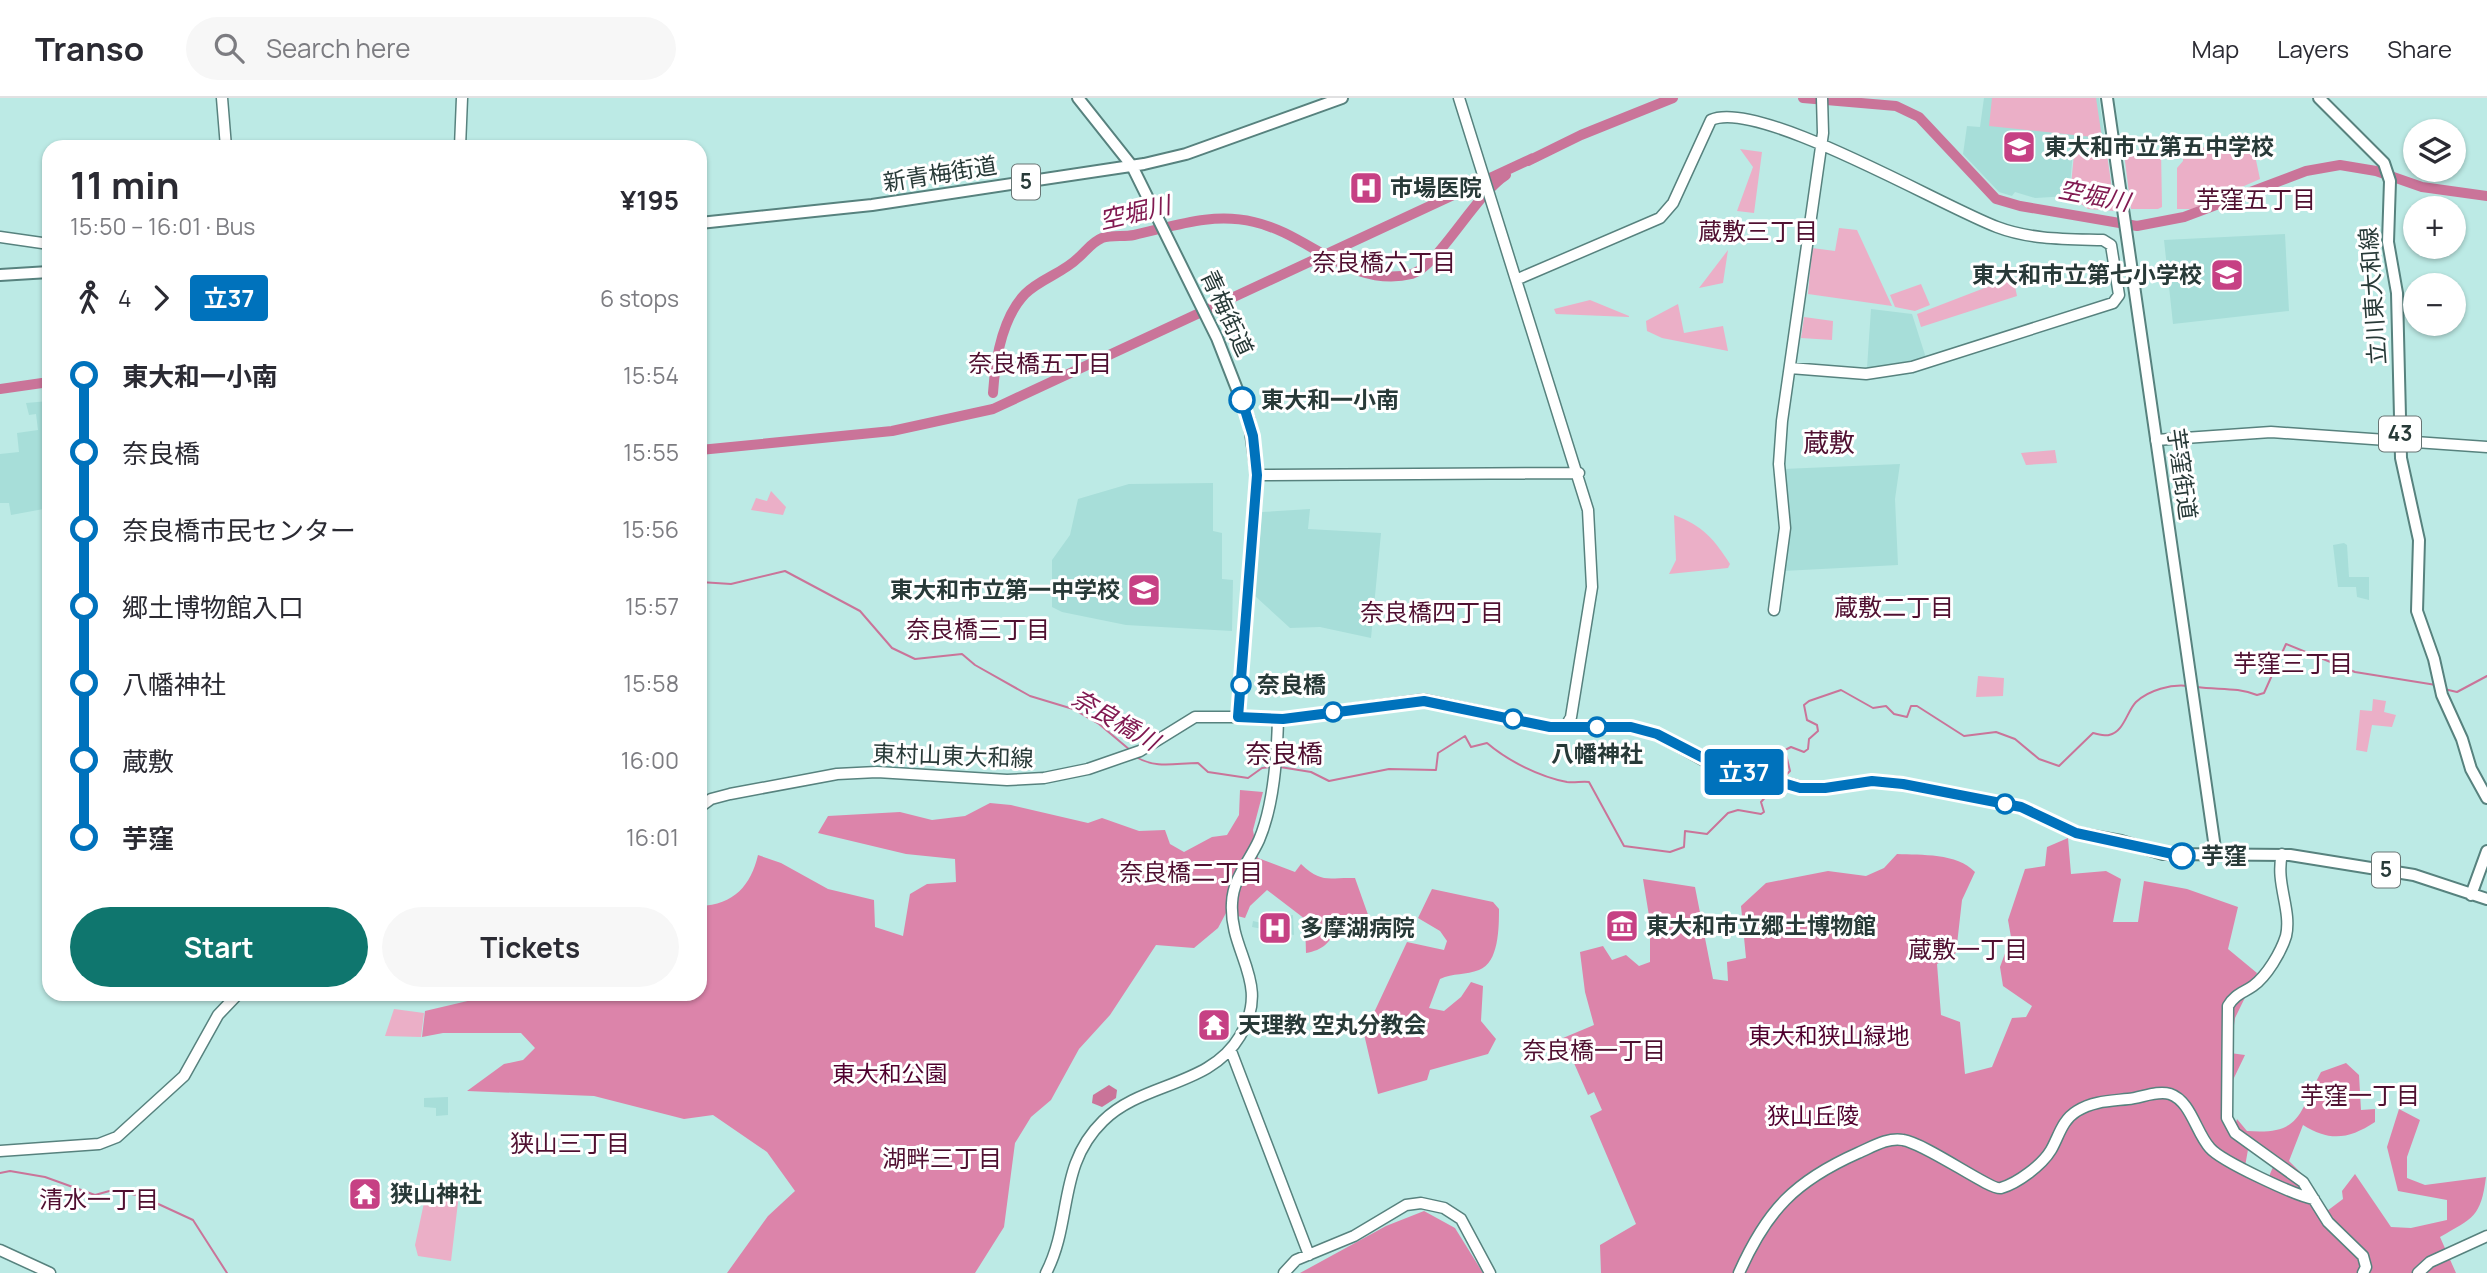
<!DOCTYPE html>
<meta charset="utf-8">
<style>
body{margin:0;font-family:Manrope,"Noto Sans JP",sans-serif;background:#f7f7f7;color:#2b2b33;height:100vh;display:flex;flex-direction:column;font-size:26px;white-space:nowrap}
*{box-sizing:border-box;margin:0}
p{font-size:23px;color:#7c7c81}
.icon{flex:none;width:38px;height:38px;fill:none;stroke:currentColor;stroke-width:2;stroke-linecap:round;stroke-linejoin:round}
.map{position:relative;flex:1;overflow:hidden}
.side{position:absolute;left:42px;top:42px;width:665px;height:861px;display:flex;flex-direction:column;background:#fff;border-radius:21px;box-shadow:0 2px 5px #0004}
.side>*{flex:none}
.badge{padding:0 14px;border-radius:5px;font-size:24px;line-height:46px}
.controls{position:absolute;left:2403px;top:21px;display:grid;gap:14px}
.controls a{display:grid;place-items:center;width:63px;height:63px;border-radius:50%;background:#fff;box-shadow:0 2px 5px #0004;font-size:35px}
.map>.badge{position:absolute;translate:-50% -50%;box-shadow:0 0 0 4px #fff}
.legs{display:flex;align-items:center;gap:10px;height:77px;padding:0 28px;font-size:23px}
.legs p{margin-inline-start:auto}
.headline{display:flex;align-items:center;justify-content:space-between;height:119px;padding:0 28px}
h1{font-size:38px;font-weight:700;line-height:52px}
.primary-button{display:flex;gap:14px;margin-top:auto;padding:14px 28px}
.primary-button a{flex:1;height:80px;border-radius:42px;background:#0f766e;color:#fff;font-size:28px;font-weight:700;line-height:80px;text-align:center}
.primary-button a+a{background:#f7f7f7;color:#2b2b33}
ul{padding:0 28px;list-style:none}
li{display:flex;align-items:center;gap:24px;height:77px;font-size:26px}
li i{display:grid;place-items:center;width:10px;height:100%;margin:0 9px;background:currentColor}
li i::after{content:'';width:18px;height:18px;margin:-9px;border:5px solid;border-radius:50%;background:#fff}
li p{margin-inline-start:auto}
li:first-child i{background:linear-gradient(#0000 50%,currentColor 0)}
li:last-child i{background:linear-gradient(currentColor 50%,#0000 0)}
header{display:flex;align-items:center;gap:42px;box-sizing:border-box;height:98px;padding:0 35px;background:#fff;border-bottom:2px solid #e1e1e2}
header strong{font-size:33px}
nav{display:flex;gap:38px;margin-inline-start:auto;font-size:24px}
.search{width:490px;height:63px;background:#f7f7f7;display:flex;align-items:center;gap:18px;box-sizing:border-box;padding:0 24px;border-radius:38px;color:#7c7c81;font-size:26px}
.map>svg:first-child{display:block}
.built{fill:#a7ded9}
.green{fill:#ebafc7}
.forest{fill:#dc84aa}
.water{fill:#ca7499}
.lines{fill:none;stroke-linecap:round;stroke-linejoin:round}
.stream{stroke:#ca7499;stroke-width:2}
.river{stroke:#ca7499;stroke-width:10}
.secondary-casing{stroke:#57827e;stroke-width:13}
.primary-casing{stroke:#57827e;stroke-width:14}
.secondary{stroke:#fff;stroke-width:10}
.primary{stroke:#fff;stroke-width:10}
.line-1-casing{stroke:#fff;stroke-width:16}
.line-1{stroke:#0072bc;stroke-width:10}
.stop-1-dot{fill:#fff;stroke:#0072bc;stroke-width:3.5}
.labels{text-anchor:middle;stroke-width:6;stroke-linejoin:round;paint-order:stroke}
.shield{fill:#fff;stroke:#687574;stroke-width:2}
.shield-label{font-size:21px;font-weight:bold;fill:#283a38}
.poi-label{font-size:23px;font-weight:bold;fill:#283a38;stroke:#fff;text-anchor:start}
.street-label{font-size:23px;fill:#283a38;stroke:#fff}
.stop-label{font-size:23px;font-weight:bold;fill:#283a38;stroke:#fff;text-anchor:start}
.park-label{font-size:23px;fill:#50002e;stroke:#fff}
.water-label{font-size:24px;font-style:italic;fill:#811a51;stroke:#fff}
.neighbourhood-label{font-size:24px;fill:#501031;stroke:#fff}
.quarter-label{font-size:26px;fill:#501031;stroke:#fff}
</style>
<header>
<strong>Transo</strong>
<div class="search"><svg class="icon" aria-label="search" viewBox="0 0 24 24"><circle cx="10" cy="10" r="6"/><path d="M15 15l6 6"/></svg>Search here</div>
<nav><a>Map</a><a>Layers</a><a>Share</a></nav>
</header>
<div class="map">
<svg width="2487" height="1175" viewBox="0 0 2487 1175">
<rect width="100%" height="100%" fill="#bceae5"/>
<path class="built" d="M1984,0H2099L2105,42H2074L2069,98L2035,100L2015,94L2012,98L1999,94L1963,56L1967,28L1980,29Z
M2285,136L2289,213L2173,226L2164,142Z
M1871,211L1912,216L1926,260L1867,270Z
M49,303V410L11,417L9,405H0V356L19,354L17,335L38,332L36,316L29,317L26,305Z
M1900,366L1895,401L1898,467L1783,473V371Z
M1213,385V433L1222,435V481L1233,482L1232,533L1126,527L1062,514L1052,509V462L1070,437L1078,401L1129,386Z
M1310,411L1308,431L1381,435L1371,540L1320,529L1290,530L1255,498L1262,414Z
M2344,445L2347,447L2349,479H2369V502L2357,499L2356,489H2338L2333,447Z
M1293,817L1294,837L1252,829L1253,823L1283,830L1281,819Z
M448,999V1017L436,1018V1010L424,1009V1000Z"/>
<path class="green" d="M1992,0H2096L2102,40L1989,28Z
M2253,48L2260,81L2192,111H2177V70L2183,63V50Z
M1740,51L1762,54L1754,115L1737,113L1753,69Z
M2161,52L2162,109L2158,111H2131L2124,55Z
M2074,56H2107L2115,113L2088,111L2070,98Z
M1839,130L1857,132L1892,208L1808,196L1812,150L1835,153Z
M1728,152L1723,185L1699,190Z
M2013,179L2017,198L1921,229L1917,216Z
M1921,186L1930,207L1915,213L1895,209L1890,197Z
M1590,202L1629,218V219L1556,216L1554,211Z
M1678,206L1684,235L1723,228L1728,253L1662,240L1647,233L1646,223Z
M1804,219L1833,223L1832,242L1801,240Z
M2055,352L2057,365L2026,367L2021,355Z
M771,393L786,409L783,417L751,412L756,400L767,403Z
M1674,417C1702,427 1715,442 1730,466L1728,470L1669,476L1676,462Z
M1978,578L2004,580L2003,598L1976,599Z
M2373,601L2386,603L2384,614L2396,617L2392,629L2372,627L2367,654L2356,652L2360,612L2372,613Z
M394,911L424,915L421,939L385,938Z
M450,1094L459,1096L451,1163L418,1158L415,1147L425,1100Z"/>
<path class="forest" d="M1240,692L1263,694L1253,732L1258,760L1295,774L1301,766C1322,786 1328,779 1355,780L1372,828H1336C1331,845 1323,852 1306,855L1305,821L1267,792L1250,808L1245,820L1226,815L1218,830L1194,850L1156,847L1110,917L1079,951L1051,1002L1031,1019L1015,1045L1004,1129L975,1175H727L768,1118L795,1093L767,1054L713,1017L684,1021L594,998L467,993L504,966L523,962L535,950L521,935H443L422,939L425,913L476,901L479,896H700V808C734,807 751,787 758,757L781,765L828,791L874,802L875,829L903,838L910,796L927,786L956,784L955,761L906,756L818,735L828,718L900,714L932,722L965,718L990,705L1011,707L1088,725L1102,720L1139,733L1165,732L1170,746L1184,754L1212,739L1227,737L1239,717Z
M2068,740L2071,776L2106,773L2121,781L2113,824H2138L2144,783L2187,791L2238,809L2228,851L2257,875L2235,920L2230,955L2245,957L2232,984V1033L2249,1046L2244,1074L2267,1083L2276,1062L2234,1030L2237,1021L2247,1033C2301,1037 2298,1017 2321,974L2346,965L2359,977L2361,1012L2375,1011V1024C2349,1041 2330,1044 2303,1027L2289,1063L2306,1080L2327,1113L2343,1101L2342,1093L2355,1076L2391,1129L2411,1130L2447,1122V1102L2398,1093L2387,1049L2399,1011L2420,1022L2407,1059V1080L2425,1087L2486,1079C2481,1119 2473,1120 2440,1139L2456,1175H1601L1600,1147L1636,1126L1590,1018L1602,1012L1594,994L1588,997L1563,940L1594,927L1585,894L1580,854L1603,848L1612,862L1626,857L1639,868L1650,864V824L1643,781L1695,789L1713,881L1728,883L1727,864L1746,860L1741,808L1766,785L1828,773L1866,778L1884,770L1897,756C1921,757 1957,755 1975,774L1962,802L1956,855L1937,866L1941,917L1960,924L1965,976L1992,969L2012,920L2026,919L2032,908L2003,888L2000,869L2011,839L2008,822L2025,771L2045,768L2047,749Z
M1432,791L1493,804L1499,811C1499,829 1499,865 1479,872C1466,877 1453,875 1440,881L1429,910L1444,913L1461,899L1471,884L1483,888L1481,923L1496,941L1488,956L1430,972L1427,982L1378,996L1364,936L1407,844L1444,852L1447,843L1440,833L1418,820Z
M1424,1113L1455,1130L1483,1175H1300L1386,1128Z"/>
<path class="water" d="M1109,987L1117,992L1116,1000L1102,1009L1092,1005L1093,997Z"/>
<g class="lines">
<path class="stream" d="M700,484L731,486L785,473L860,513L892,550L915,561L962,556L975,567L1030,598L1073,611L1099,626L1130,652
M2197,589C2218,592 2237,589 2257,597L2264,595L2286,546L2355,574L2436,587
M2444,591L2457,594L2487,578
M1136,659C1156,671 1176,665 1198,665L1208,674L1248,680L1262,670L1271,669
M1280,669L1311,674L1329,683L1389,671L1436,672L1438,655L1465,638L1471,649L1487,645C1508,663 1540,679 1567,684C1575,685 1582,683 1589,684L1624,748L1670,754L1684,749L1685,733L1707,736L1728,715L1738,712L1761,716L1764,714L1761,704L1776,687
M1782,681L1790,673L1785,652L1791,649L1804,654L1808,651L1809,641L1818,633L1817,627L1807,622L1804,607L1809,603L1841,592L1873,610L1886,608L1894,616L1907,619L1911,608H1917L1964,638L1996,634L2015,641L2039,661L2059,668L2093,635C2098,636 2105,638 2109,637C2124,634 2127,613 2136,604C2149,592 2171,586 2188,588
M0,1075L10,1073L45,1079L95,1097L113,1092L141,1098L193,1122L227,1175"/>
<path class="river" d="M1803,0L1896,8L1919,19L1996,101L2020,108L2137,128L2184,119L2306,73L2340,67L2376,73L2422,89L2487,98
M1528,63L1581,37L1673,0
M0,291L49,284
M993,295C995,264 1002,220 1025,196C1040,181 1063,175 1078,160C1086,153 1092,144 1102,140C1112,137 1124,139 1134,137C1175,128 1212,114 1254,124C1309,136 1350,191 1412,176C1437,169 1475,97 1506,77
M700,352L892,333L993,311L1533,60"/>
<defs>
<path id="secondary" d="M222,0L226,49
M1459,0L1588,412L1592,489L1571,619L1565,630
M460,49L462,0
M0,139L49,146
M1518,181L1660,120L1673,105L1711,22C1758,0 1943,109 1997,129C2031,142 2068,141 2103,142L2111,147L2119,197L2113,205L1912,269L1866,276L1790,270
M2156,342L2271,334L2487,349
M1257,377L1579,375
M1774,512L1785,430L1779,366L1782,323L1823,35L1822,0
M700,709L711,701L730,696L837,676L877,674L1007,682L1044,680L1088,671L1140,653L1195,619H1238
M2282,756C2275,785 2292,812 2286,838C2281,854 2267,878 2253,888C2243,895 2234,897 2228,908L2227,1020L2235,1035L2303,1084L2328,1124L2363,1158L2366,1169L2363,1175
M1231,953L1309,1157
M0,1053L99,1046L117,1039L184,978L218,917L238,896
M0,1152L50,1175
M1046,1175C1073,1123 1057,1068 1103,1023C1142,984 1210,989 1240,938C1272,884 1229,856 1232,805C1233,780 1249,764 1259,742C1274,707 1277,659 1278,621
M1284,1175L1296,1162L1354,1138L1406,1107L1421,1105L1444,1110L1461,1121L1490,1175
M1739,1175C1767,1112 1795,1083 1858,1055C1872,1049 1888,1039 1903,1042C1927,1046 1991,1093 2001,1090C2018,1085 2042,1067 2051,1052C2059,1038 2062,1022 2077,1013C2093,1003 2110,1003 2128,1001C2141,1000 2157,992 2170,996C2191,1003 2196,1035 2210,1050C2221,1063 2296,1098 2314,1101
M2418,1175L2430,1164L2487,1138"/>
<path id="primary" d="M1078,0L1132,68L1217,240L1249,322L1257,377L1238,619L1283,621L1424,602L1550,629H1631L1657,636L1706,663L1800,689L1825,690L1872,683L1899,685L2021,709L2076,735L2121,743L2163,756L2290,757L2414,777L2487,801
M2107,0L2216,757
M2319,0L2384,65L2390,83L2388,144L2397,195L2401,360L2419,442L2417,513L2434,561L2442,597L2462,641L2471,671L2487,700
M700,125L872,107L1144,66L1186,56L1342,0
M0,177L49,174
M2471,797L2487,753"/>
</defs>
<use href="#secondary" class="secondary-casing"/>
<use href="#primary" class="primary-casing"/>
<use href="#secondary" class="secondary"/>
<use href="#primary" class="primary"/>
</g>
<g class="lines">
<defs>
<path id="line-1" d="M1242,302L1253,338L1257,377L1238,619L1283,621L1424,603L1550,629H1631L1657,636L1711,664L1800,690H1825L1872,683L1903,686L2021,709L2076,735L2182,758"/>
</defs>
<use href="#line-1" class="line-1-casing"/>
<use href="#line-1" class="line-1"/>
</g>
<defs>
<symbol id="school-square" viewBox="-11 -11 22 22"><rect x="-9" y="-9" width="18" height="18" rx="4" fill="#c64184" stroke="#fff"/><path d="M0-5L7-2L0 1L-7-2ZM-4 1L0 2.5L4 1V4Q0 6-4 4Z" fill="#fff"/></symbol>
<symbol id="hospital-square" viewBox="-11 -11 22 22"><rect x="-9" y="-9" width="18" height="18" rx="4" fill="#c64184" stroke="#fff"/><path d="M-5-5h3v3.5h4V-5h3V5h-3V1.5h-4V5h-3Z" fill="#fff"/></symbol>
<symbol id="museum-square" viewBox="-11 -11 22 22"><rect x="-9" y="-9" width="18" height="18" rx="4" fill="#c64184" stroke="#fff"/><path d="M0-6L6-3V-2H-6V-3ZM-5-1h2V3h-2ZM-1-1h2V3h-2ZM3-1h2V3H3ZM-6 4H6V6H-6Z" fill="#fff"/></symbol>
<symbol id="temple-square" viewBox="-11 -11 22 22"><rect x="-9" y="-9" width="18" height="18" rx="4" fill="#c64184" stroke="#fff"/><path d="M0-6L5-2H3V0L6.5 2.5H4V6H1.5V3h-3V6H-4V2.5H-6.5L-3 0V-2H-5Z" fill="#fff"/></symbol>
</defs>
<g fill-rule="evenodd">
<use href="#school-square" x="2000" y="30" width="38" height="38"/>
<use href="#hospital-square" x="1347" y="71" width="38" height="38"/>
<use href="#school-square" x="2208" y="158" width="38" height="38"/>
<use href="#school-square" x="1125" y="473" width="38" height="38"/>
<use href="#museum-square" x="1603" y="809" width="38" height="38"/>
<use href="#hospital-square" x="1256" y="811" width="38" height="38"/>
<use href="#temple-square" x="1195" y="908" width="38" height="38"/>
<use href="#temple-square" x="346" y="1077" width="38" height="38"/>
</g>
<g class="stop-1-dot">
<circle cx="1242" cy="302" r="12"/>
<circle cx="1241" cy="587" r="9"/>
<circle cx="1333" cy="614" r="9"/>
<circle cx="1513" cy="621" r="9"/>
<circle cx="1597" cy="629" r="9"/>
<circle cx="2005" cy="706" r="9"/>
<circle cx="2182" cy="758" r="12"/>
</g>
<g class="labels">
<g class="shield">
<rect x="1012" y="66.5" width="28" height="35" rx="5"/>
<rect x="2379" y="318.5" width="42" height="35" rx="5"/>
<rect x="2372" y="754.5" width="28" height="35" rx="5"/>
</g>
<g class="shield-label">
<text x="1026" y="91">5</text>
<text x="2400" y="343">43</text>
<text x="2386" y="779">5</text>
</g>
<g class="poi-label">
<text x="2044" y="57">東大和市立第五中学校</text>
<text x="1390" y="98">市場医院</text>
<text x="2202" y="185" text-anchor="end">東大和市立第七小学校</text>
<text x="1120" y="500" text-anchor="end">東大和市立第一中学校</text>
<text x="1646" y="836">東大和市立郷土博物館</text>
<text x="1300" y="838">多摩湖病院</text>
<text x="1238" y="935">天理教 空丸分教会</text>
<text x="390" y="1104">狭山神社</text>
</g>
<g class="street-label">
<text transform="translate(940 76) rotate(-9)" y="8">新青梅街道</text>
<text transform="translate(2373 198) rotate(-94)" y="8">立川東大和線</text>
<text transform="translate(1227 215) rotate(65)" y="8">青梅街道</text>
<text transform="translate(2182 376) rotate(82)" y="8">芋窪街道</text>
<text transform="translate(953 658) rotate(2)" y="8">東村山東大和線</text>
</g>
<g class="stop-label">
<text x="1261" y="310">東大和一小南</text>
<text x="1257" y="595">奈良橋</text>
<text x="1597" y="664" text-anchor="middle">八幡神社</text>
<text x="2201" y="766">芋窪</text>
</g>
<g class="park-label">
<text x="1829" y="946">東大和狭山緑地</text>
<text x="890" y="984">東大和公園</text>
<text x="1813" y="1026">狭山丘陵</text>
</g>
<g class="water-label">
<text transform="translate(2094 98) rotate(11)" y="8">空堀川</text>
<text transform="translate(1135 115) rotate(-13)" y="8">空堀川</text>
<text transform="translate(1115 622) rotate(30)" y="8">奈良橋川</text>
</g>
<g class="neighbourhood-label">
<text x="2256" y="110">芋窪五丁目</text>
<text x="1758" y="142">蔵敷三丁目</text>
<text x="1384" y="173">奈良橋六丁目</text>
<text x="1040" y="274">奈良橋五丁目</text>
<text x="1894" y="518">蔵敷二丁目</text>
<text x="1432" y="523">奈良橋四丁目</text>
<text x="978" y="540">奈良橋三丁目</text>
<text x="2293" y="574">芋窪三丁目</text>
<text x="1191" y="783">奈良橋二丁目</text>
<text x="1968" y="860">蔵敷一丁目</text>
<text x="1594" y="961">奈良橋一丁目</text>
<text x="2360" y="1006">芋窪一丁目</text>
<text x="570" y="1054">狭山三丁目</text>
<text x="942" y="1069">湖畔三丁目</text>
<text x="99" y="1110">清水一丁目</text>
</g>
<g class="quarter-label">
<text x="1829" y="354">蔵敷</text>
<text x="1284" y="665">奈良橋</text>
</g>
</g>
</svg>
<div class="controls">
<a><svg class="icon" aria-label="layers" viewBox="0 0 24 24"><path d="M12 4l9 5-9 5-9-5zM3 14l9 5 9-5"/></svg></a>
<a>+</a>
<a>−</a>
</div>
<b class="badge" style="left:1744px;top:674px;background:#0072bc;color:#fff">立37</b>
<section class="side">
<div class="headline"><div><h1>11 min</h1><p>15:50 – 16:01 · Bus</p></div><b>¥195</b></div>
<div class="legs"><svg class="icon" aria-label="walk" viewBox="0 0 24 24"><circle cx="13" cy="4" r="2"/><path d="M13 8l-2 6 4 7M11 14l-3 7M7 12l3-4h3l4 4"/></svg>4<svg class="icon" aria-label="forward" viewBox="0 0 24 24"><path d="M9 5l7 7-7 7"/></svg><b class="badge" style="background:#0072bc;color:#fff">立37</b><p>6 stops</p></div>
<ul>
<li><i style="color:#0072bc"></i><b>東大和一小南</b><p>15:54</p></li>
<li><i style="color:#0072bc"></i><span>奈良橋</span><p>15:55</p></li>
<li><i style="color:#0072bc"></i><span>奈良橋市民センター</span><p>15:56</p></li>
<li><i style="color:#0072bc"></i><span>郷土博物館入口</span><p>15:57</p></li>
<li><i style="color:#0072bc"></i><span>八幡神社</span><p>15:58</p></li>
<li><i style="color:#0072bc"></i><span>蔵敷</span><p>16:00</p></li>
<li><i style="color:#0072bc"></i><b>芋窪</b><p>16:01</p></li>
</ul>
<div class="primary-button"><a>Start</a><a>Tickets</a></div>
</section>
</div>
